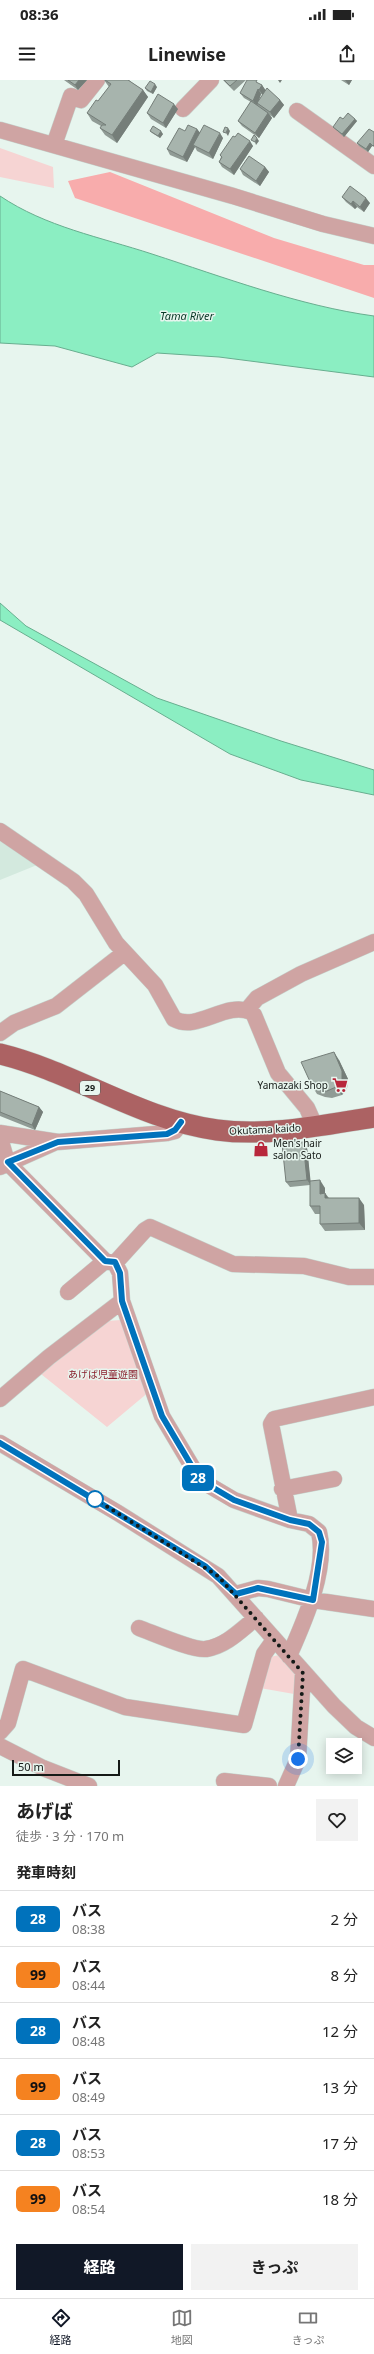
<!DOCTYPE html>
<html lang="ja">
<meta charset="utf-8">
<style>
body{margin:0;font-family:"Noto Sans","Noto Sans JP",sans-serif;background:#f2f2f2;color:#222;height:100vh;display:flex;flex-direction:column;font-size:15px;white-space:nowrap}
*{box-sizing:border-box;margin:0}
p{font-size:13px;color:#767676}
.icon{flex:none;width:22px;height:22px;fill:none;stroke:currentColor;stroke-width:2;stroke-linecap:round;stroke-linejoin:round}
.map{position:relative;height:1706px;overflow:hidden}
.panel{display:flex;flex-direction:column;background:#fff;flex:1}
.panel>*{flex:none}
.badge{padding:0 8px;border-radius:6px;font-size:14px;line-height:26px}
.controls{position:absolute;left:326px;top:1658px;display:grid;gap:8px}
.controls a{display:grid;place-items:center;width:36px;height:36px;border-radius:0px;background:#fff;box-shadow:0 2px 10px #0003;font-size:20px}
.scale{position:absolute;left:12px;bottom:10px;width:108px;box-sizing:border-box;padding-left:4px;border:2px solid #151a17;border-top:0;font-size:11px;line-height:14px;white-space:nowrap;color:#151a17;-webkit-text-stroke:3px #e7f5ee;paint-order:stroke}
.you{position:absolute;width:20px;height:20px;margin:-10px;border:3px solid #fff;border-radius:50%;background:#1a73e8;box-shadow:0 0 0 6px #1a73e833}
.map>.badge{position:absolute;translate:-50% -50%;box-shadow:0 0 0 2px #fff}
h2{padding:0 16px;font-size:15px;line-height:36px}
.round{display:grid;place-items:center;flex:none;width:42px;height:42px;border-radius:0px;background:#f2f2f2}
.head{display:flex;align-items:center;justify-content:space-between;height:68px;padding:0 16px}
h1{font-size:19px;font-weight:700;line-height:30px}
.button{display:flex;gap:8px;margin-top:auto;padding:8px 16px}
.button a{flex:1;height:46px;border-radius:0px;background:#111827;color:#fff;font-size:16px;font-weight:700;line-height:46px;text-align:center}
.button a+a{background:#f2f2f2;color:#222}
ul{padding:0;list-style:none}
li{display:flex;align-items:center;gap:12px;height:56px;padding:0 16px;border-top:1px solid #e0e0e0}
li div{flex:1}
li b{display:block;font-size:15px}
li em{font-style:normal}
li .badge{min-width:44px;font-weight:700;text-align:center}
.status{display:flex;justify-content:space-between;align-items:center;height:28px;padding:0 20px;background:#fff;direction:ltr}
.status svg{height:11px;fill:currentColor}
header{display:flex;justify-content:space-between;align-items:center;height:52px;padding:0 16px;background:#fff;font-size:18px;font-weight:700}
.tabs{display:flex;justify-content:space-around;align-items:center;height:56px;border-top:1px solid #e0e0e0;background:#fff;font-size:11px;color:#767676}
.tabs a{display:grid;justify-items:center;gap:2px}
.tabs .active{color:#111827}
.map>svg:first-child{display:block}
.built{fill:#d3e9de}
.green{fill:#f6d4d3}
.forest{fill:#f8acac}
.water{fill:#8beec2;stroke:#68ae8f}
.lines{fill:none;stroke-linecap:round;stroke-linejoin:round}
.minor-casing{stroke:#c5d2cc;stroke-width:17}
.major-casing{stroke:#c5d2cc;stroke-width:22}
.minor{stroke:#cfa4a3;stroke-width:16}
.major{stroke:#ac6263;stroke-width:21}
.wall{fill:#909b95;fill-rule:evenodd}
.shaded-wall{fill:#757e79}
.building{fill:#a7b4ad;stroke:#757e79}
.line-casing{stroke:#fff;stroke-width:9}
.line{stroke:#0072bc;stroke-width:6}
.walk{stroke:#151a17;stroke-width:4;stroke-dasharray:0 7.2}
.stop-dot{fill:#fff;stroke:#0072bc;stroke-width:2}
.labels{text-anchor:middle;stroke-width:3;stroke-linejoin:round;paint-order:stroke}
.shield{fill:#e7f5ee;stroke:#545c58;stroke-width:1}
.shield-label{font-size:9px;font-weight:bold;fill:#151a17}
.poi-label{font-size:10px;fill:#151a17;stroke:#e7f5ee;text-anchor:end}
.street-label{font-size:10px;fill:#151a17;stroke:#e7f5ee}
.park-label{font-size:10px;fill:#891d2b;stroke:#e7f5ee}
.water-label{font-size:11px;font-style:italic;fill:#093726;stroke:#e7f5ee}
</style>
<div class="status"><b>08:36</b><svg viewBox="0 0 49 12"><path d="M0 12V9h3v3zM5 12V6h3v6zM10 12V3h3v9zM15 12V0h3v12zM26 1h20v11H26zM47 4h2v5h-2z"/></svg></div>
<header><svg class="icon" aria-label="menu" viewBox="0 0 24 24"><path d="M4 6h16M4 12h16M4 18h16"/></svg>Linewise<svg class="icon" aria-label="share" viewBox="0 0 24 24"><path d="M12 15V3M7 8l5-5 5 5M5 13v7h14v-7"/></svg></header>
<div class="map">
<svg width="374" height="1706" viewBox="0 0 374 1706">
<rect width="100%" height="100%" fill="#e7f5ee"/>
<path class="built" d="M0,760L37,785L0,800Z"/>
<path class="green" d="M0,68L53,87L54,108L0,97Z
M121,1240L150,1311L107,1347L41,1294L107,1241Z
M279,1575L296,1594L294,1614L260,1608L270,1577Z"/>
<path class="forest" d="M110,92L274,158L364,185H374V218L75,118L68,101Z"/>
<path class="water" d="M0,116C46,147 100,157 152,174C223,197 300,226 374,236V297L219,277L157,273L132,287L55,266L0,263Z
M0,523L26,546L157,618L281,661L374,690V715L301,700L230,674L0,540Z"/>
<g class="lines">
<defs>
<path id="minor" d="M183,29L211,0
M297,31L374,86
M0,50L233,116L323,144L374,156
M54,65L71,16L81,20L97,0
M0,751L73,801L86,814L116,863L155,905L174,939C198,952 225,921 251,932L254,935L278,993L307,1028L315,1046
M247,930L257,918L301,894L374,862
M0,953L14,943L56,926L124,873
M0,1053L58,1062L167,1053L175,1051L181,1042
M0,1058L7,1082L105,1181
M0,1087L56,1062
M115,1183L120,1193L122,1221L162,1336L200,1400L234,1420L290,1440L309,1444L319,1452C328,1489 304,1542 289,1576
M68,1212L105,1181L115,1183L145,1150L150,1147L233,1184L304,1186L349,1197H374
M0,1319L49,1277L122,1221
M0,1363L118,1433L218,1496L334,1626L356,1647L374,1658
M282,1409L334,1399
M290,1440L271,1344L274,1339L374,1317
M236,1514L258,1508L268,1509L313,1520L374,1529
M139,1548C153,1553 194,1571 206,1569C226,1566 241,1550 256,1538
M0,1652L8,1643L23,1589L125,1627L244,1645L264,1574L274,1560
M0,1666L43,1688L89,1706
M224,1701L269,1706
M286,1706L298,1679L303,1593"/>
<path id="major" d="M0,974C74,992 141,1040 217,1050C269,1057 323,1045 374,1037"/>
</defs>
<use href="#minor" class="minor-casing"/>
<use href="#major" class="major-casing"/>
<use href="#minor" class="minor"/>
<use href="#major" class="major"/>
</g>
<path class="wall" d="M64,0H87L78,10Z
M104,0H129L131,2L143,10L148,17L117,63L105,55L100,48L101,46L92,41L87,33L98,21L109,7Z
M223,0H246L234,11Z
M341,0H352L349,5Z
M260,4L262,5L266,11L280,20L284,25L274,38L270,35L272,38L259,58L242,46L238,41L251,22L244,18L240,13ZM261,14L263,15L259,20Z
M157,7L153,14L147,11L145,8Z
M178,29L166,48L151,39L147,33Z
M343,39H355L357,41L344,57L335,49L333,47Z
M197,49L200,53L223,58L213,79L197,71L195,67L187,82L170,75L167,69L185,51Z
M150,51L163,54L160,58L152,53Z
M374,52V67L372,66L368,72L359,66L357,63Z
M235,57L253,66L234,95L222,87L219,82L221,77L220,75Z
M265,87L269,92L260,106L243,95L240,89Z
M342,117L370,123L364,132L357,127L355,129L346,122Z
M339,980L348,999L347,1008L342,1015L332,1018L325,1017L317,1014L312,1006Z
M0,1011L39,1027L43,1032L35,1050L0,1036Z
M307,1067L310,1101L325,1108V1113L329,1118L364,1125L365,1150L325,1151L320,1144V1134H315L310,1126V1105L290,1107L286,1102Z"/>
<path class="shaded-wall" d="M79,0H87L78,10L75,5Z
M278,0H282L280,3Z
M345,0H352L349,5Z
M155,4L157,7L153,14L151,12Z
M262,5L266,11L263,15L259,10Z
M258,9L261,14L257,26L253,21Z
M143,10L148,17L117,63L112,55Z
M280,20L284,25L274,38L270,32Z
M174,24L178,29L166,48L163,43Z
M268,33L272,38L259,58L255,53Z
M355,39L357,41L344,57L342,54Z
M228,48L230,51L228,56L226,53Z
M197,49L201,54L193,65L195,67L187,82L183,77Z
M161,51L163,54L160,58L158,56Z
M220,53L223,58L213,79L209,73Z
M257,58L259,61L256,65L255,62Z
M250,61L253,66L234,95L230,89Z
M370,63L372,66L368,72L366,69Z
M265,87L269,92L260,106L256,101Z
M366,118L370,123L364,132L360,127Z
M353,121L357,127L355,129L351,124Z
M334,972L339,980L348,999L347,1008L342,1015L336,1007Z
M39,1027L43,1032L35,1050L32,1045Z
M303,1062L307,1067L311,1105L307,1100Z
M320,1100L325,1108V1121L320,1114Z
M325,1113L330,1121L325,1118Z
M359,1118L364,1125L365,1150L359,1143Z"/>
<path class="building" d="M68,0H79L75,5Z
M105,0H128L143,10L112,55L100,48L102,45H106L87,33L96,20L98,21L111,4Z
M224,0H237L230,6Z
M247,0H257L256,2L262,5L259,10L258,9L253,21L240,13Z
M150,1L155,4L151,12L145,8Z
M267,8L280,20L270,32L257,23Z
M158,14L174,24L163,43L147,33Z
M251,21L268,33L255,53L238,41Z
M348,33L355,39L342,54L333,47L340,37L343,39Z
M188,45L197,49L183,77L167,69L179,48L185,51Z
M204,45L220,53L209,73L193,65Z
M153,46L161,51L158,56L150,51Z
M225,47L228,48L226,53L223,52Z
M369,49L374,52V65L373,66L370,63L366,69L357,63Z
M238,53L250,61L230,89L219,82L222,77L220,75L233,56L235,57Z
M254,55L257,58L255,62L251,60Z
M249,76L265,87L256,101L240,89Z
M350,106L366,118L360,127L353,121L351,124L342,117Z
M334,972L342,991V1001L336,1007L327,1011L320,1010L312,1006L301,982Z
M0,1011L39,1027L32,1045L0,1032Z
M303,1062L307,1100L286,1102L282,1064Z
M320,1100V1114L325,1113V1118H359V1143L320,1144V1126H310V1101Z"/>
<g class="lines">
<defs>
<path id="line" d="M0,1363L205,1486L236,1514L258,1508L313,1520L322,1462L319,1452L309,1444L290,1440L234,1420L200,1400L162,1336L122,1221L120,1193L115,1182L105,1181L8,1082L58,1062L167,1054L175,1050L181,1042"/>
</defs>
<use href="#line" class="line-casing"/>
<use href="#line" class="line"/>
<path class="walk" d="M95,1419L218,1496L303,1593L298,1679"/>
</g>
<defs>
<symbol id="supermarket-bare" viewBox="-9 -9 18 18"><path d="M-6-5.5h2.5l.6 2H6L4.5 2H-2.5L-4.4-4H-6ZM-1.5 3.2a1.3 1.3 0 1 0 .1 0ZM3 3.2a1.3 1.3 0 1 0 .1 0Z" fill="#b8273b" stroke="#e7f5ee" stroke-width="2.5" paint-order="stroke"/></symbol>
<symbol id="shop-bare" viewBox="-9 -9 18 18"><path d="M-5-2.5h2.3a2.7 3.5 0 0 1 5.4 0H5L5.5 6h-11ZM-1.5-2.5h3a1.5 2.3 0 0 0-3 0Z" fill="#b8273b" stroke="#e7f5ee" stroke-width="2.5" paint-order="stroke"/></symbol>
</defs>
<g fill-rule="evenodd">
<use href="#supermarket-bare" x="329" y="994" width="22" height="22"/>
<use href="#shop-bare" x="250" y="1058" width="22" height="22"/>
</g>
<circle class="stop-dot" cx="95" cy="1419" r="8"/>
<g class="labels">
<rect class="shield" x="80" y="1001" width="20" height="14" rx="3"/>
<g class="shield-label">
<text x="90" y="1011">29</text>
</g>
<g class="poi-label">
<text x="328" y="1009">Yamazaki Shop</text>
<text x="273" y="1067" text-anchor="start">Men's hair<tspan x="273" dy="12">salon Sato</tspan></text>
</g>
<g class="street-label">
<text transform="translate(265 1049) rotate(-3)" y="4">Okutama kaido</text>
</g>
<g class="park-label">
<text x="103" y="1298">あげば児童遊園</text>
</g>
<g class="water-label">
<text x="187" y="240">Tama River</text>
</g>
</g>
</svg>
<div class="controls">
<a><svg class="icon" aria-label="layers" viewBox="0 0 24 24"><path d="M12 4l9 5-9 5-9-5zM3 14l9 5 9-5"/></svg></a>
</div>
<div class="scale">50 m</div>
<div class="you" style="left:298px;top:1679px"></div>
<b class="badge" style="left:198px;top:1398px;background:#0072bc;color:#fff">28</b>
</div>
<section class="panel">
<div class="head"><div><h1>あげば</h1><p>徒歩 · 3 分 · 170 m</p></div><a class="round"><svg class="icon" aria-label="heart" viewBox="0 0 24 24"><path d="M12 20l-8-8c-3-5 5-10 8-4 3-6 11-1 8 4z"/></svg></a></div>
<h2>発車時刻</h2>
<ul>
<li><span class="badge" style="background:#0072bc;color:#fff">28</span><div><b>バス</b><p>08:38</p></div><em>2 分</em></li>
<li><span class="badge" style="background:#f58220;color:#111">99</span><div><b>バス</b><p>08:44</p></div><em>8 分</em></li>
<li><span class="badge" style="background:#0072bc;color:#fff">28</span><div><b>バス</b><p>08:48</p></div><em>12 分</em></li>
<li><span class="badge" style="background:#f58220;color:#111">99</span><div><b>バス</b><p>08:49</p></div><em>13 分</em></li>
<li><span class="badge" style="background:#0072bc;color:#fff">28</span><div><b>バス</b><p>08:53</p></div><em>17 分</em></li>
<li><span class="badge" style="background:#f58220;color:#111">99</span><div><b>バス</b><p>08:54</p></div><em>18 分</em></li>
</ul>
<div class="button"><a>経路</a><a>きっぷ</a></div>
</section>
<nav class="tabs">
<a class="active"><svg class="icon" aria-label="directions" viewBox="0 0 24 24"><path d="M12 3l9 9-9 9-9-9zM9 14v-3h6M13 9l2 2-2 2"/></svg>経路</a>
<a><svg class="icon" aria-label="map" viewBox="0 0 24 24"><path d="M3 6l6-2 6 2 6-2v14l-6 2-6-2-6 2zM9 4v14M15 6v14"/></svg>地図</a>
<a><svg class="icon" aria-label="tickets" viewBox="0 0 24 24"><path d="M3 7h18v10H3zM15 7v10"/></svg>きっぷ</a>
</nav>
